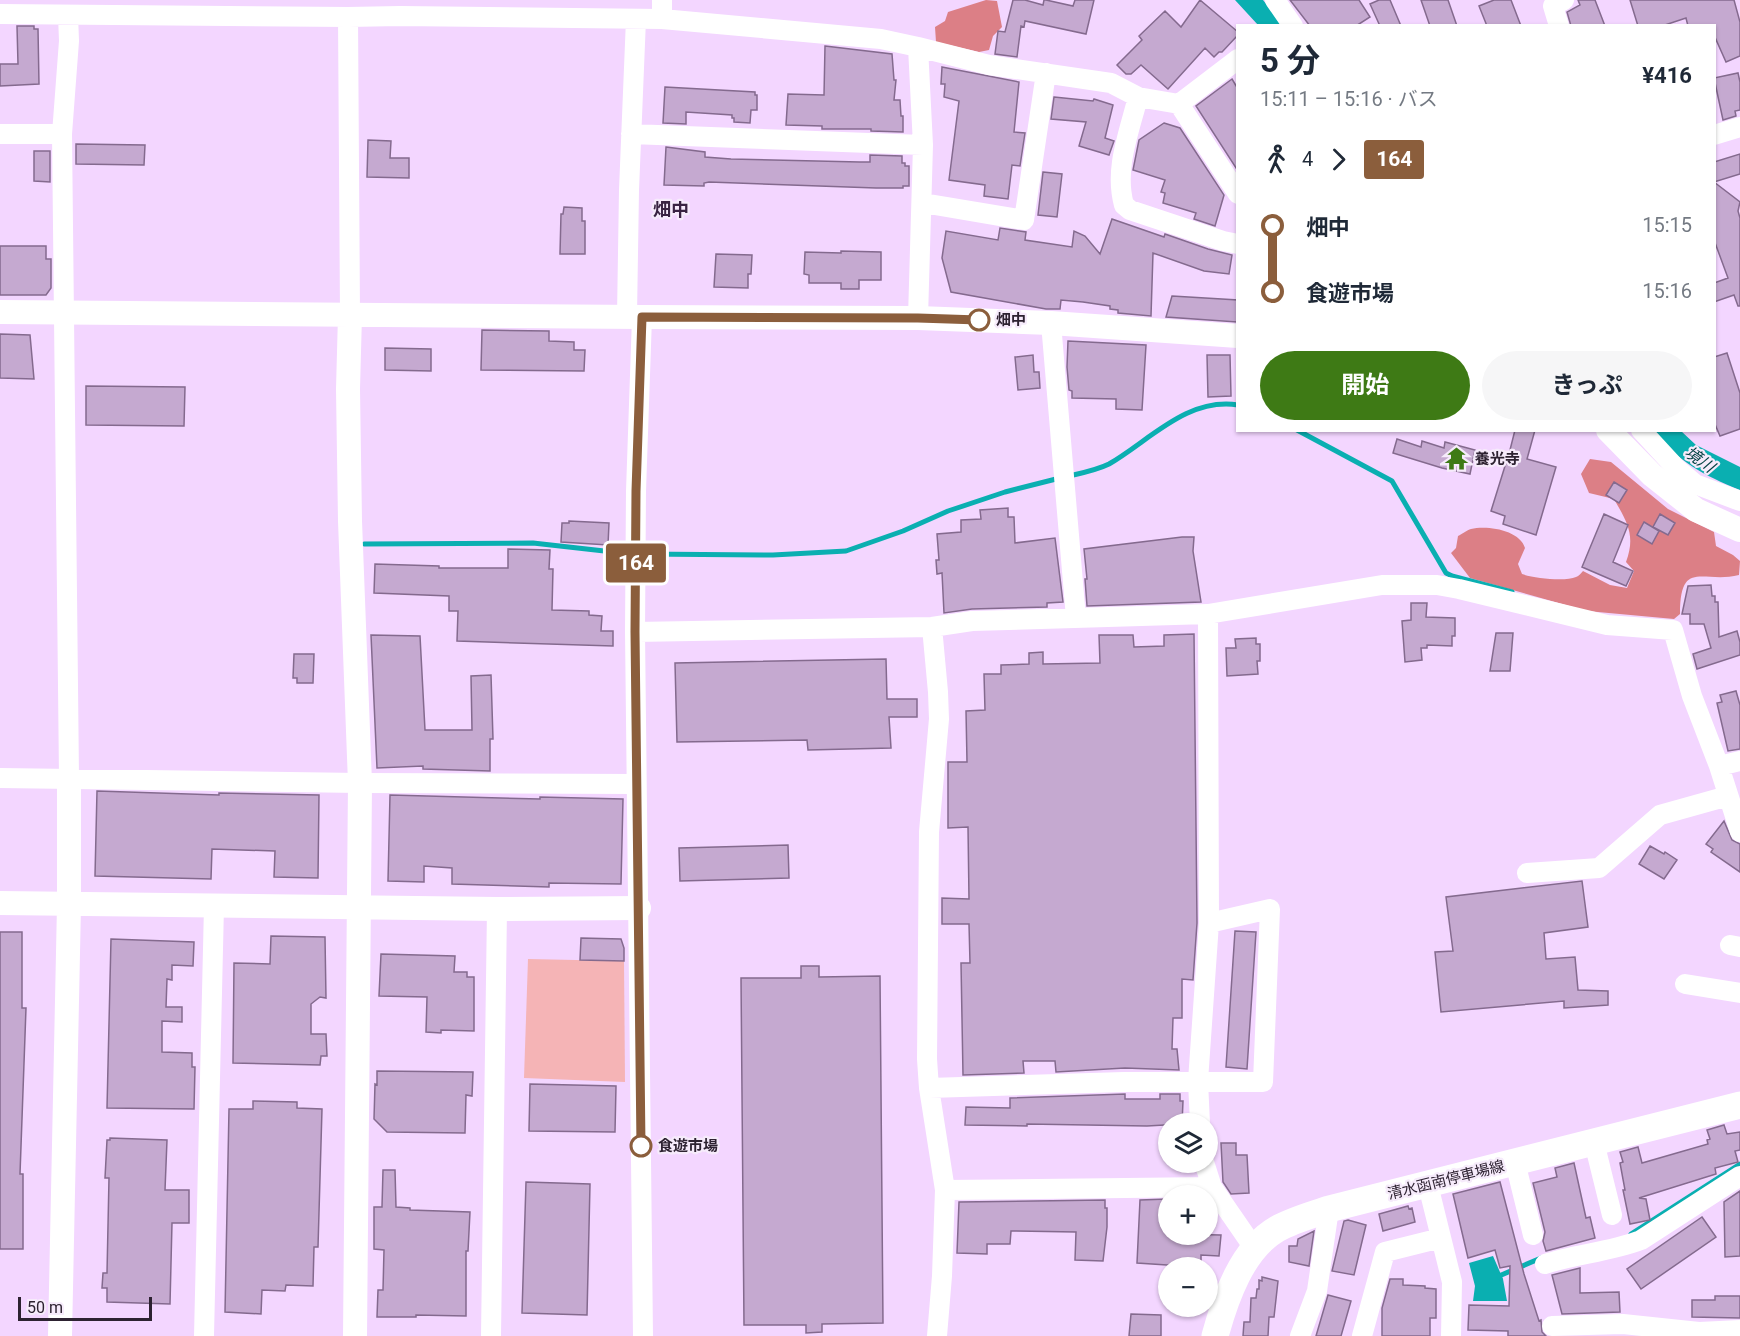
<!DOCTYPE html>
<html lang="ja">
<meta charset="utf-8">
<style>
body{margin:0;font-family:Roboto,"Noto Sans JP",sans-serif;background:#f6f6f7;color:#1f2937;height:100vh;display:flex;flex-direction:column;font-size:22px;white-space:nowrap}
*{box-sizing:border-box;margin:0}
p{font-size:20px;color:#747a83}
.icon{flex:none;width:33px;height:33px;fill:none;stroke:currentColor;stroke-width:2;stroke-linecap:round;stroke-linejoin:round}
.map{position:relative;flex:1;overflow:hidden}
.drawer{position:absolute;left:1236px;top:24px;width:480px;height:408px;display:flex;flex-direction:column;background:#fff;border-radius:0px;box-shadow:0 2px 4px #0004}
.drawer>*{flex:none}
.badge{padding:0 12px;border-radius:4px;font-size:21px;line-height:39px}
.controls{position:absolute;left:1158px;top:1113px;display:grid;gap:12px}
.controls a{display:grid;place-items:center;width:60px;height:60px;border-radius:50%;background:#fff;box-shadow:0 2px 4px #0004;font-size:30px}
.scale{position:absolute;left:18px;bottom:15px;width:134px;box-sizing:border-box;padding-left:6px;border:3px solid #2d2231;border-top:0;font-size:16px;line-height:21px;white-space:nowrap;color:#2d2231;-webkit-text-stroke:4px #f6ebfb;paint-order:stroke}
.map>.badge{position:absolute;translate:-50% -50%;box-shadow:0 0 0 3px #fff}
.legs{display:flex;align-items:center;gap:9px;height:66px;padding:0 24px;font-size:20px}
.legs p{margin-inline-start:auto}
.head{display:flex;align-items:center;justify-content:space-between;height:102px;padding:0 24px}
h1{font-size:33px;font-weight:700;line-height:45px}
.cta{display:flex;gap:12px;margin-top:auto;padding:12px 24px}
.cta a{flex:1;height:69px;border-radius:36px;background:#3e7a15;color:#fff;font-size:24px;font-weight:700;line-height:69px;text-align:center}
.cta a+a{background:#f6f6f7;color:#1f2937}
ul{padding:0 24px;list-style:none}
li{display:flex;align-items:center;gap:21px;height:66px;font-size:22px}
li i{display:grid;place-items:center;width:9px;height:100%;margin:0 8px;background:currentColor}
li i::after{content:'';width:15px;height:15px;margin:-8px;border:4px solid;border-radius:50%;background:#fff}
li p{margin-inline-start:auto}
li:first-child i{background:linear-gradient(#0000 50%,currentColor 0)}
li:last-child i{background:linear-gradient(currentColor 50%,#0000 0)}
.map>svg:first-child{display:block}
.green{fill:#f5b4b6}
.forest{fill:#dc7f86}
.water{fill:#0aafb1}
.lines{fill:none;stroke-linecap:round;stroke-linejoin:round}
.stream{stroke:#0aafb1;stroke-width:5}
.building{fill:#c5a9d0;stroke:#846a8e;stroke-width:1.5}
.minor{stroke:#fff;stroke-width:20}
.tertiary{stroke:#fff;stroke-width:24}
.secondary{stroke:#fff;stroke-width:27}
.line-1-casing{stroke:#fff;stroke-width:14}
.line-1{stroke:#8b5e3c;stroke-width:9}
.stop-1-dot{fill:#fff;stroke:#8b5e3c;stroke-width:3}
.labels{text-anchor:middle;stroke-width:4.5;stroke-linejoin:round;paint-order:stroke}
.stop-label{font-size:15px;font-weight:bold;fill:#2d2231;stroke:#f6ebfb;text-anchor:start}
.poi-label{font-size:15px;font-weight:bold;fill:#2d2231;stroke:#f6ebfb;text-anchor:start}
.street-label{font-size:15px;fill:#2d2231;stroke:#f6ebfb}
.water-label{font-size:16px;font-style:italic;fill:#003f40;stroke:#f6ebfb}
.quarter-label{font-size:18px;font-weight:bold;fill:#392342;stroke:#f6ebfb}
</style>
<div class="map">
<svg width="1740" height="1336" viewBox="0 0 1740 1336">
<rect width="100%" height="100%" fill="#f3d6ff"/>
<path class="green" d="M528,959L624,961L625,1082L524,1078Z"/>
<path class="forest" d="M986,0L997,1L1002,27L993,36L989,50L979,52L936,42L935,27L945,21L948,12Z
M1590,459L1611,462L1668,509L1714,532L1716,546L1733,555L1740,561L1739,575C1703,584 1680,558 1680,614L1674,619L1587,611L1470,578L1451,553L1456,548L1458,536C1462,534 1467,530 1471,529C1487,525 1520,530 1525,548L1518,564L1522,574C1533,578 1565,582 1576,577C1579,576 1581,573 1583,571L1610,585L1627,588L1634,571L1626,562C1636,535 1627,522 1614,499L1589,493L1581,474Z"/>
<path class="water" d="M1235,0H1263L1283,25H1258Z
M1653,431H1681L1696,445L1740,467V490C1703,475 1679,462 1653,431Z
M1493,1256L1503,1279L1507,1301H1473L1475,1286L1469,1263Z"/>
<g class="lines">
<path class="stream" d="M1297,430L1392,481L1446,573L1452,576L1512,592
M1069,476C1082,473 1097,470 1109,464C1149,441 1187,397 1238,405
M364,544L533,543L631,554
M641,554L773,555L846,551L903,531L948,511L1005,492L1060,478
M1631,1234L1740,1164
M1500,1278L1499,1276L1541,1258"/>
</g>
<path class="building" d="M1013,0H1025L1043,5L1044,0H1046L1073,6L1075,0H1094L1086,34L1025,21L1024,27L1021,26L1017,57L995,54L998,31L1005,32Z
M1200,0L1238,32V35L1222,52H1219L1214,57L1205,48L1168,89L1141,65L1131,74H1126L1117,65L1142,40L1139,36L1165,11L1181,27Z
M1290,0H1359L1370,17L1356,26H1310Z
M1379,0H1390L1401,26H1380L1370,4Z
M1421,0H1448L1457,26H1430Z
M1494,0H1511L1521,26H1487L1479,6Z
M1578,0H1595L1605,26H1571L1567,12L1580,5Z
M1630,0H1734L1740,22V56L1726,62L1714,35V26H1688L1686,18L1662,26H1638Z
M17,26H34V29H38L39,84L0,86V64H18Z
M825,46L892,54L894,80H896L894,100H900L901,116H903V132L871,131V129H822V126L786,125L788,94L824,95Z
M942,67L1019,82L1014,132L1025,133L1020,166L1012,165L1008,199L984,196L985,185L949,180L959,101L944,97L945,84H941Z
M1738,73L1740,82V110L1735,111L1736,116L1723,120L1714,78Z
M1232,79L1238,89V171L1196,106Z
M665,87L755,92V95H757V110H751L750,123L734,122V118H732V115L686,112V124L663,123Z
M1054,97L1093,101L1094,99L1113,105L1105,138L1114,141L1109,155L1079,146L1086,122L1051,119Z
M1164,123L1180,128L1224,195L1215,226L1194,219L1196,213L1163,203L1165,193L1161,192L1165,180L1133,170L1139,140Z
M368,140L391,141L390,158H409V178L367,177Z
M76,144L145,145L144,165L76,164Z
M666,147L705,152V157L731,159L860,162H870V155L902,156V163H905V166H909V186H903V188H876L709,182L704,183V186L664,185Z
M34,151H50V182L34,181Z
M1740,154V174L1714,182V162Z
M1043,172L1062,174L1057,217L1038,215Z
M1714,182L1740,202L1738,211L1740,218V306H1738L1734,295L1714,302V283L1728,278L1714,240Z
M564,207L582,208V221H585V254H560L561,214H563Z
M1112,219L1164,237L1165,234L1208,249L1232,255L1229,274L1204,271L1153,253L1151,316L1118,313V310L1110,309V306L1083,302L1061,300L1060,309H1046L951,292L942,258L946,231L998,240L1000,228L1026,232L1025,240L1072,247L1074,231L1085,236L1100,254Z
M0,246H46V259H51V288L46,295H0Z
M841,251L881,252V280H859V289H841V283H809V275L804,274L805,252L841,253Z
M716,254L752,255L751,274H748V288L714,287Z
M1172,296L1238,300L1237,322L1166,317Z
M482,330L549,331V341L574,342V350H585L584,371L481,370Z
M0,334L30,335L34,379L0,378Z
M1068,341L1146,345L1142,410L1116,409V399L1072,398V391L1069,390L1067,367Z
M385,348L431,349V371L385,370Z
M1727,353L1740,393V429L1720,436L1714,422V357Z
M1033,355L1034,372H1039L1040,388L1018,390L1015,357Z
M1207,355H1230L1231,396L1208,397Z
M86,386L185,387L184,426L86,425Z
M1515,430H1535L1527,459L1556,467L1536,535L1503,524L1505,516L1491,511L1510,450Z
M1397,439L1421,447L1422,441L1444,448L1445,442L1475,450L1470,474L1442,468L1393,453Z
M1614,482L1627,490L1619,503L1606,495Z
M1008,508V517H1014L1015,543L1055,538L1063,602L1047,603V607L972,609L944,613L942,573L937,574L936,560H939L937,534L961,532V520L981,519L980,510Z
M1604,514L1628,525L1613,562L1633,571L1626,586L1582,567Z
M1660,514L1675,523L1668,535L1653,527Z
M569,521L609,523L608,545L561,542L562,523H569Z
M1644,522L1659,531L1652,544L1637,535Z
M1182,537H1194L1193,551L1201,602L1087,606L1085,579H1087L1084,549Z
M508,549L550,550L549,569H553L552,610L589,611V615L602,616L601,631H613V646L457,641L458,611H449V596L374,593L375,564L439,566V568H508Z
M1711,585L1712,596H1715V602H1718L1719,637L1737,631L1740,642V655L1697,669L1693,654L1711,648L1704,624H1690V614H1682L1688,586Z
M1411,603H1427L1426,617L1455,618V636H1452V646L1427,645V648H1421L1422,660L1405,662L1402,621L1411,620Z
M1496,633H1513L1510,671H1490Z
M1194,634L1197,923L1193,980L1182,979V1018H1173L1172,1049H1177L1179,1070L1125,1068L1056,1072L1055,1061H1023L1024,1073L963,1075L961,963H970L969,924H942V898L969,899L968,827L948,828V762H967L966,711L985,710L984,674H1001V665L1029,664V653L1043,652V664L1100,663L1099,635H1133L1134,647L1164,646V635Z
M371,635L420,636L425,730H472L471,676L491,675L493,739H490V771L423,769V766L377,768Z
M1256,638V644H1260V661H1257L1258,674L1227,676L1226,648H1236L1235,639Z
M294,654H314L313,683H297V678H293Z
M886,659L887,699H917V717H889L891,748L808,750L807,740L677,742L675,663Z
M1736,691L1740,705V749L1728,751L1717,703L1722,702L1720,695Z
M97,791L219,795V793L319,795L318,878L274,877L275,851L212,849L211,879L95,876Z
M390,795L540,799V797L623,799L621,884L549,883V887L452,884V868L424,866V882L388,881Z
M1724,821L1732,840L1740,844V872L1711,852L1713,849L1706,844Z
M788,845L789,878L680,881L679,848Z
M1650,846L1664,854L1665,852L1677,860L1664,879L1639,864Z
M1582,881L1588,927L1544,933L1546,959L1575,957L1578,990L1608,991V1005L1564,1008V1001L1441,1012L1435,952L1453,951L1446,897Z
M1235,931L1256,932L1247,1069L1226,1067Z
M0,932H22V1008H26L20,1174H23V1249H0Z
M271,936L325,937L326,998L320,997L311,1004V1034H326L327,1056H321L320,1065L233,1063L234,963L270,964Z
M581,938L621,939L624,948V961L580,960Z
M111,939L194,942L193,966L172,965V980L167,979L166,1007H182V1022L162,1021V1052L192,1053V1067H195L194,1109L107,1108Z
M381,954L455,956L454,972H467V977H474V1031L441,1030V1033L426,1032L427,997L379,996Z
M801,966H819V977L880,976L883,1323L822,1324V1332L806,1333V1325H744L741,978H801Z
M377,1071L473,1072L472,1096L466,1095L465,1133L387,1132L374,1119L375,1084L377,1085Z
M530,1084L616,1086L615,1132L529,1131Z
M1125,1094V1099H1160V1094H1180V1101H1183L1182,1124L1147,1126L1027,1124V1126L965,1125L966,1107L1010,1108V1098Z
M253,1101L297,1102V1108L322,1109L318,1247H314L313,1286L286,1285L285,1291L262,1290L261,1314L225,1312L229,1109H253Z
M1724,1125L1727,1134L1740,1132V1150L1735,1151L1738,1162L1715,1168L1716,1174L1639,1198L1646,1199L1650,1220L1630,1224L1623,1190H1625L1620,1163L1623,1162L1620,1152L1638,1147L1642,1163L1708,1144L1707,1140L1710,1139L1707,1130Z
M110,1138L167,1140L165,1190H189V1223H172L170,1304L107,1302V1288H102L103,1273H107L109,1178H105L107,1140H110Z
M1221,1143H1236V1155H1247L1249,1193L1231,1194L1223,1182Z
M1574,1163L1586,1218L1590,1217L1595,1238L1546,1251L1543,1241L1545,1232L1533,1183L1557,1177L1555,1168Z
M383,1170H395L396,1207L410,1208V1210L470,1212L468,1251H466V1316L416,1315V1317H377L378,1290H383L384,1250L374,1249V1207H382Z
M526,1182L590,1184L587,1315L522,1313Z
M1500,1182L1524,1274L1539,1321L1541,1320L1542,1332L1546,1336H1508V1331L1468,1330L1469,1305L1509,1306L1510,1266L1500,1268L1495,1250L1468,1258L1453,1194Z
M1740,1191V1256L1725,1257L1724,1202Z
M1168,1199V1234L1221,1235L1219,1256L1201,1255V1262H1197V1267L1137,1263L1140,1200Z
M1105,1200V1208H1107V1227L1103,1261L1075,1260L1076,1232L1011,1231L1010,1244H987V1254L957,1253L959,1202Z
M1408,1206L1409,1209L1412,1208L1415,1222L1383,1231L1379,1214Z
M1702,1217L1716,1237L1641,1289L1627,1269Z
M1348,1220L1366,1225L1354,1275L1332,1271L1344,1221Z
M1314,1231L1309,1266L1289,1262V1246H1297L1298,1239Z
M1580,1268V1293L1619,1292L1620,1312L1562,1314L1552,1275Z
M1262,1277L1278,1281L1274,1317H1269L1268,1336H1243L1244,1322H1250L1251,1298H1256L1257,1289H1259V1280L1262,1281Z
M1390,1279H1403V1285L1425,1286V1288L1436,1289V1318H1430V1336H1382V1308Z
M1328,1295L1351,1301L1341,1336H1316Z
M1715,1296H1740V1318L1692,1317V1300H1715Z
M1131,1314L1161,1315V1336H1129Z"/>
<g class="lines">
<path class="minor" d="M662,0V19
M1275,0L1293,26
M0,14L348,17L400,16L662,19L881,39L918,47L923,145L918,318
M68,15L69,41L62,134L69,778
M348,17L350,315
M1559,26L1553,6L1564,0
M918,47L989,65L1111,83L1138,97L1179,104L1238,59
M1138,97C1129,133 1114,169 1124,205L1130,210L1223,241L1238,244
M1179,104L1238,194
M0,134H62
M631,134L923,145
M1714,135L1740,127
M923,203L1024,220L1046,73
M627,316L629,190L636,19
M642,317L636,491L635,632L643,1336
M1051,323L1076,618
M1641,430L1676,468L1695,484L1740,501
M932,627L938,692L939,719L929,832L927,1059L929,1088L945,1190L942,1276L937,1336
M635,632L932,627L972,621L1208,614L1382,585H1437L1459,589L1607,625L1673,630L1692,696L1719,766L1740,832
M1719,766L1740,761
M0,778L360,783L636,784
M1527,873L1599,868L1660,815L1728,796
M1730,945L1740,947
M1685,984L1740,993
M929,1088L1124,1082H1263L1270,909L1209,923
M1200,1124L1198,1081L1209,923L1208,614
M1594,1142L1612,1215
M1204,1162L1212,1187L1254,1248
M1515,1162L1533,1235
M1428,1185L1452,1282L1451,1336
M945,1190L1212,1187
M1545,1264C1576,1254 1610,1252 1641,1240L1740,1176
M1552,1326L1623,1324L1699,1332L1740,1330
M204,1336L214,906
M491,1336L497,909
M1300,1336L1317,1291L1329,1209
M1362,1336L1385,1252L1441,1238"/>
<path class="tertiary" d="M0,312L642,317L918,318L1051,323L1238,336
M350,315L348,389L350,521L360,783L355,1336
M1608,430L1652,475L1696,510L1740,530
M0,903L497,909L639,908
M60,1336L69,905V778"/>
<path class="secondary" d="M1215,1336C1225,1299 1242,1249 1277,1229C1293,1220 1312,1215 1329,1209L1740,1105"/>
</g>
<g class="lines">
<defs>
<path id="line-1" d="M641,1146L635,632L636,491L642,317L918,318L979,320"/>
</defs>
<use href="#line-1" class="line-1-casing"/>
<use href="#line-1" class="line-1"/>
</g>
<defs>
<symbol id="temple-bare" viewBox="-9 -9 18 18"><path d="M0-6L5-2H3V0L6.5 2.5H4V6H1.5V3h-3V6H-4V2.5H-6.5L-3 0V-2H-5Z" fill="#3e7a15" stroke="#f6ebfb" stroke-width="2.5" paint-order="stroke"/></symbol>
</defs>
<g fill-rule="evenodd">
<use href="#temple-bare" x="1440" y="442" width="33" height="33"/>
</g>
<g class="stop-1-dot">
<circle cx="979" cy="320" r="10"/>
<circle cx="641" cy="1146" r="10"/>
</g>
<g class="labels">
<g class="stop-label">
<text x="996" y="325">畑中</text>
<text x="658" y="1151">食遊市場</text>
</g>
<g class="poi-label">
<text x="1475" y="464">養光寺</text>
</g>
<g class="street-label">
<text transform="translate(1446 1180) rotate(-14)" y="5">清水函南停車場線</text>
</g>
<g class="water-label">
<text transform="translate(1700 459) rotate(35)" y="6">境川</text>
</g>
<g class="quarter-label">
<text x="671" y="216">畑中</text>
</g>
</g>
</svg>
<div class="controls">
<a><svg class="icon" aria-label="layers" viewBox="0 0 24 24"><path d="M12 4l9 5-9 5-9-5zM3 14l9 5 9-5"/></svg></a>
<a>+</a>
<a>−</a>
</div>
<div class="scale">50 m</div>
<b class="badge" style="left:636px;top:563px;background:#8b5e3c;color:#fff">164</b>
<section class="drawer">
<div class="head"><div><h1>5 分</h1><p>15:11 – 15:16 · バス</p></div><b>¥416</b></div>
<div class="legs"><svg class="icon" aria-label="walk" viewBox="0 0 24 24"><circle cx="13" cy="4" r="2"/><path d="M13 8l-2 6 4 7M11 14l-3 7M7 12l3-4h3l4 4"/></svg>4<svg class="icon" aria-label="forward" viewBox="0 0 24 24"><path d="M9 5l7 7-7 7"/></svg><b class="badge" style="background:#8b5e3c;color:#fff">164</b></div>
<ul>
<li><i style="color:#8b5e3c"></i><b>畑中</b><p>15:15</p></li>
<li><i style="color:#8b5e3c"></i><b>食遊市場</b><p>15:16</p></li>
</ul>
<div class="cta"><a>開始</a><a>きっぷ</a></div>
</section>
</div>
